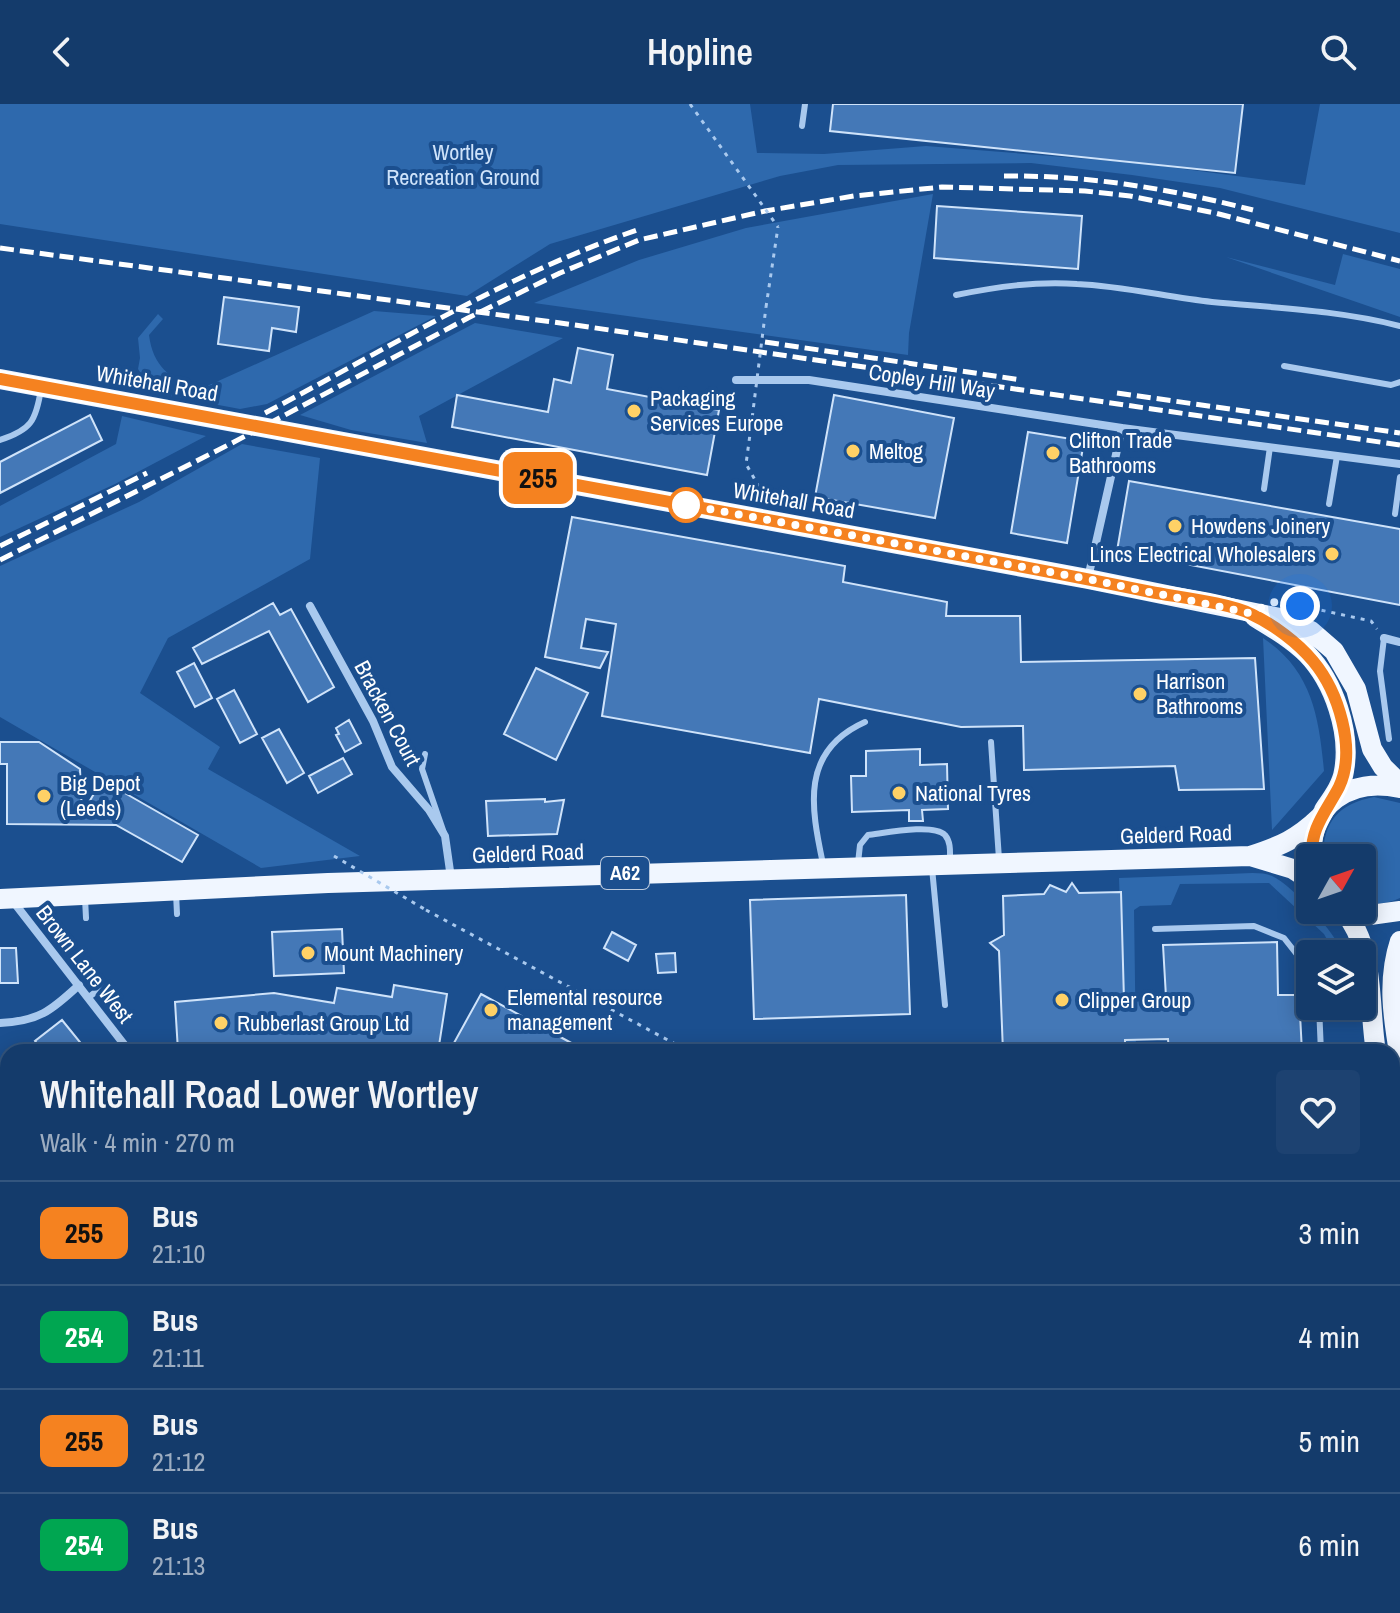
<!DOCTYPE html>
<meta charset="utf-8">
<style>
body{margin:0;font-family:"Archivo Narrow",sans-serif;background:#1d4271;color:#f1f3f6;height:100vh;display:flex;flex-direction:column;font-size:30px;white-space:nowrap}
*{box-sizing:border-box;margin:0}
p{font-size:26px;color:#9dadc1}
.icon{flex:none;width:44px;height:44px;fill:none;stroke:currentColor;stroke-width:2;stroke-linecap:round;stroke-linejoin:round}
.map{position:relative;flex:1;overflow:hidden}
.panel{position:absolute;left:0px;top:940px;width:1400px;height:570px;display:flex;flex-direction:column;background:#143b6b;border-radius:24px 24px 0 0;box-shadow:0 4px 20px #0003,0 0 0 2px #33557e}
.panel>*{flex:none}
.badge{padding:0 16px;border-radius:12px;font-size:28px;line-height:52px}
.needle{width:52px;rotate:50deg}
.controls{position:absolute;left:1296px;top:740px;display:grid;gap:16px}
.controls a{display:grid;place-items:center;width:80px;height:80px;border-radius:8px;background:#143b6b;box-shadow:0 4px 20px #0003,0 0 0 2px #33557e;font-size:40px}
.you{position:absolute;width:40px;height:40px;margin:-20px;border:6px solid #fff;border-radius:50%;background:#1a73e8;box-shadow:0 0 0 12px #1a73e833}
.map>.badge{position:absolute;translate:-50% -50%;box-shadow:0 0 0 4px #fff}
.round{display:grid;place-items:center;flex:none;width:84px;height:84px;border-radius:8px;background:#1d4271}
.summary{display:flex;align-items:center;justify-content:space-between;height:136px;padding:0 40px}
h1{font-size:38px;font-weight:600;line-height:60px}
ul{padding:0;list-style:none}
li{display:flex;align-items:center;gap:24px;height:104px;padding:0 40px;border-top:2px solid #33557e}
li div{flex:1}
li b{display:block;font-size:30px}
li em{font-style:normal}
li .badge{min-width:88px;font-weight:700;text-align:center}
header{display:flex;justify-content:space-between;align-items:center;height:104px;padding:0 40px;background:#143b6b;font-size:36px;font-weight:600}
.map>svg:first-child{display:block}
.green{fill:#2e69ad}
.building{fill:#4478b7;stroke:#cfe3fa;stroke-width:2}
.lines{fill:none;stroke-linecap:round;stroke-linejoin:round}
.path{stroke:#a9c9ee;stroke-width:3;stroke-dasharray:4 6;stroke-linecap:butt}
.service{stroke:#a9c9ee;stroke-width:6}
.minor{stroke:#a9c9ee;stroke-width:8}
.primary{stroke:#f0f6ff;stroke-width:20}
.trunk{stroke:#f8faff;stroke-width:22}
.rail{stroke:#fff;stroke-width:5;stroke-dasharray:14 6;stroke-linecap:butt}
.path-bridge{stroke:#a9c9ee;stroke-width:3;stroke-dasharray:4 6;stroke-linecap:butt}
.line-casing{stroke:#fff;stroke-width:18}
.line{stroke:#f58220;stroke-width:12}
.walk{stroke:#fff;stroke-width:8;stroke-dasharray:0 14.4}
.poi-dot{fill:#ffd166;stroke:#1b4f8f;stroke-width:3}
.stop-dot{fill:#fff;stroke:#f58220;stroke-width:4}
.labels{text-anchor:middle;stroke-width:8;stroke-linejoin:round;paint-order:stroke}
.shield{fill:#1b4f8f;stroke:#bbcadd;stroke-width:2}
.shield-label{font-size:20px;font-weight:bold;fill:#fff}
.park-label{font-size:22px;fill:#cfe3fa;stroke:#1b4f8f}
.street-label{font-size:22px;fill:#fff;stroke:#1b4f8f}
.poi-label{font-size:22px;fill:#fff;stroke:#1b4f8f;text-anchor:start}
</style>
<header><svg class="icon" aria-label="back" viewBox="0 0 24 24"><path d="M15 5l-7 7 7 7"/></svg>Hopline<svg class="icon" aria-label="search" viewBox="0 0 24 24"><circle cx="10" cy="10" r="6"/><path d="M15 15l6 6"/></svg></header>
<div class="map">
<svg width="1400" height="1509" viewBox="0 0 1400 1509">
<rect width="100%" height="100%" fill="#1b4f8f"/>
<path class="green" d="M0,0H750L757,49L824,50L926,42L1139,59L1305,81L1320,0H1400V129L1220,84L1132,71L1031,59L838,61L780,72L550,140L467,192L0,120Z
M933,90L909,229L908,251L534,199L639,156L746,124Z
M1343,150L1400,165V213L1226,153L1335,181Z
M374,207L436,212L267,300L240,305L154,289L138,265L140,254L138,234L158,210L163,215L149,231C153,263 170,273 196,287Z
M475,219L563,234L419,312L427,339L351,326L300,311Z
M122,312L206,332L115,380L0,433V402L116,340Z
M242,340L320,354L310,455L168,534L140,589L220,643L208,665L360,752L261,764L0,613V462L139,398Z
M1263,534C1312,566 1319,613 1324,667L1272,726Z
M1374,693L1400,699V794C1387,800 1376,801 1362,798V754H1323C1323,717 1339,700 1374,693Z
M1228,770C1241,770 1260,767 1272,772C1293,782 1336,829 1343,850H1335L1324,830L1269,779L1180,780L1171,801L1140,802L1134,806L1136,948H1125L1119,774Z
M1098,1502H1287L1259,1509H1101Z"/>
<path class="building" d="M833,0H1243L1235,69L830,27Z
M937,102L1082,112L1078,165L934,154Z
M224,193L299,203L296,228L272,224L269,247L218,240Z
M578,244L613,251L607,285L719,306L707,371L452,323L457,291L548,308L554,275L571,279Z
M834,291L954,314L935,414L815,393Z
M90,311L102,336L0,389V358Z
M1028,328L1084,337L1067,439L1011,429Z
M1129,377L1400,425V501L1117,447Z
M572,413L845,462L843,478L947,498L946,512H1020L1021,558L1255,554L1264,685L1179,686L1175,662L1024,666L1023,622L961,623L819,595L810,649L602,612L616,520L586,515L581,544L608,548L600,564L545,553Z
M273,499L280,511L291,505L334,583L308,598L269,527L202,560L193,544Z
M194,559L212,594L195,603L177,568Z
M536,564L588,589L556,656L504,630Z
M234,586L257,630L240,639L217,595Z
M349,616L361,639L345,648L336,631L339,630L336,624Z
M279,625L304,669L287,679L262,634Z
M0,638H39L80,665L82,710L102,676L198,731L182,758L116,721L7,720V660H0Z
M920,645V661L947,660L948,705L922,706L923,717H909V706L852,708L851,672H866V647Z
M343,654L352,670L318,689L309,672Z
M545,695V698L564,696L557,730L488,732L486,697Z
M1072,779L1079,789L1121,788L1124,896L1166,893L1163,841L1277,838L1278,891H1299L1302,948H1169L1168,935L1125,936V948H1003L999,847L990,839L1004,831L1003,792L1044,790L1050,781L1066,788Z
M906,791L910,910L754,915L750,796Z
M342,825L344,869L274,872L272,828Z
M612,828L636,841L628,857L604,844Z
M0,844H16L18,879H0Z
M675,849L676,868L658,869L656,850Z
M394,881L447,890L438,948H312L291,944L290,948H276L278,939L178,947L175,898L274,889L334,899L337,884L392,893Z
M481,890L540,922L588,948H449Z
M62,916L88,948H44L35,937Z"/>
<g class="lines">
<path class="path" d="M766,203L778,123
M751,323L746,360L767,397
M1302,502L1371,517L1377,525
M426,806L690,948
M1392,1314L1400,1319"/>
<path class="service" d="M802,22L805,0
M956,191C996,183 1036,177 1077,180C1122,182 1167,193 1212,198C1275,204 1338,206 1400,222
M1284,262L1391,281L1400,278
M0,336C31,326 36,317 41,285
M1264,385L1270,343
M1329,400L1337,352
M1395,410L1400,373
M1384,534L1380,567L1389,635
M991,638L999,755
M425,650L422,665L444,729
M858,759L860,741L868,731C885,729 933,719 945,731C951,738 950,748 950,756
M823,760C811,703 800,647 865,618
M932,764L945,901
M176,789L177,810
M85,794L86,814
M1155,825L1254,822L1284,834L1310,867
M89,893L102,883
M1319,902L1321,948
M1392,1060L1400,1056
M1392,1148L1400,1155
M1392,1244L1399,1248L1400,1246
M0,1391L8,1386"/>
<path class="minor" d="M736,276H809L1122,324L1400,360
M1088,474L1122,324
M310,502L373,617L392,663L429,706L445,732L451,774
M1384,534L1400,538
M12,796L130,948
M0,919C39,917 51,907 79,881
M386,1502L400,1509
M565,1502L570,1509
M344,1509L359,1502
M549,1509L559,1502"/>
<path class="primary" d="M0,275L1088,475L1280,514L1311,527L1334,547L1356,585L1372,645L1383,663L1400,680
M1255,513C1273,524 1292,535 1307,550C1334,578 1351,628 1344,667C1342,681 1332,694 1324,706
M1250,752L1293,765L1310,776
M1312,754C1309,700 1350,673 1400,684
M0,795L328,779L1250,752C1281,742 1297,735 1320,713
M1343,806C1376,844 1368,901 1376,948
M1350,806L1370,811L1400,807
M1400,837C1387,876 1393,914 1400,954
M1392,1023L1400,1045"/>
<path class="trunk" d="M1392,1493L1400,1489
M1360,1509L1376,1502"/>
<path class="rail" d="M1004,72C1089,71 1171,85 1253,106
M0,144L575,221L1400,341
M765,238L1022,276
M1117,289L1400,329
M265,309C387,245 506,171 637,126
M0,442L147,369
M0,456L234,338L468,214L560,169L639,136L765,107L854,92L942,83L1085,87L1130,92L1215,109L1400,157"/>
<path class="path-bridge" d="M690,0L778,123
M751,323L766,203
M334,752L426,806"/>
</g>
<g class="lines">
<defs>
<path id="line" d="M0,275C301,331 603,385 904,441C987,456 1069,471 1151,488C1177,493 1229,499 1251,510C1273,520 1298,539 1313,557C1338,587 1357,645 1339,683C1326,708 1310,724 1312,754"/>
</defs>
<use href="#line" class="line-casing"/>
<use href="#line" class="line"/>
<path class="walk" d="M686,401L677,399L1088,475L1249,509L1277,497L1300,502"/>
</g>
<g class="poi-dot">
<circle cx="634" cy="307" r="8"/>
<circle cx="853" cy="347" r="8"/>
<circle cx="1053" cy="349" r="8"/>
<circle cx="1175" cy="422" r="8"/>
<circle cx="1332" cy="450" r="8"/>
<circle cx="1140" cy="590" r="8"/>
<circle cx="899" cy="689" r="8"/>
<circle cx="44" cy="692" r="8"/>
<circle cx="308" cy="849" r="8"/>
<circle cx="1062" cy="896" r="8"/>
<circle cx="491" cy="906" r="8"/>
<circle cx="221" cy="919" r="8"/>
</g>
<circle class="stop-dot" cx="686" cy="401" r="16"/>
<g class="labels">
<rect class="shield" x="601" y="753" width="48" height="32" rx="6"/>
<g class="shield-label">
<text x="625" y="776">A62</text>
</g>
<g class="park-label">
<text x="463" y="56">Wortley<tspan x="463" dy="25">Recreation Ground</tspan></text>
</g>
<g class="street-label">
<text transform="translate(932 277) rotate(9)" y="8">Copley Hill Way</text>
<text transform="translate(157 279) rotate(10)" y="8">Whitehall Road</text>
<text transform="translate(794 396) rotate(10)" y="8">Whitehall Road</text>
<text transform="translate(388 609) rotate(62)" y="8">Bracken Court</text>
<text transform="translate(1176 730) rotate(-2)" y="8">Gelderd Road</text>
<text transform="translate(528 749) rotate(-2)" y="8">Gelderd Road</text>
<text transform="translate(85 860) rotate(52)" y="8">Brown Lane West</text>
</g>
<g class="poi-label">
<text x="650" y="302">Packaging<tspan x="650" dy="25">Services Europe</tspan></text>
<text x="1069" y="344">Clifton Trade<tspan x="1069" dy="25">Bathrooms</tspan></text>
<text x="869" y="355">Meltog</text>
<text x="1191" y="430">Howdens Joinery</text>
<text x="1316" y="458" text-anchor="end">Lincs Electrical Wholesalers</text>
<text x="1156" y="585">Harrison<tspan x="1156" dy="25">Bathrooms</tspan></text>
<text x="60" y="687">Big Depot<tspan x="60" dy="25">(Leeds)</tspan></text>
<text x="915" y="697">National Tyres</text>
<text x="324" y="857">Mount Machinery</text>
<text x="507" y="901">Elemental resource<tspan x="507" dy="25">management</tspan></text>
<text x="1078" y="904">Clipper Group</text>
<text x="237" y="927">Rubberlast Group Ltd</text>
</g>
</g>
</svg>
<div class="controls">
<a><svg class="needle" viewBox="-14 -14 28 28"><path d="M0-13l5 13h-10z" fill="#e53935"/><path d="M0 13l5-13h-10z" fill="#9dadc1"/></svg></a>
<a><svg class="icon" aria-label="layers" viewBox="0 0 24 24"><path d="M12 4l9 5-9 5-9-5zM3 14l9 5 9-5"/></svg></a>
</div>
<div class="you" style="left:1300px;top:502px"></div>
<b class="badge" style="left:538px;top:374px;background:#f58220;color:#111">255</b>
<section class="panel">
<div class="summary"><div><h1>Whitehall Road Lower Wortley</h1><p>Walk · 4 min · 270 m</p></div><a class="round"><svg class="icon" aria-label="heart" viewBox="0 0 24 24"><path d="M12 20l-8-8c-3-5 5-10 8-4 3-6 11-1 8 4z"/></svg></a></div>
<ul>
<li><span class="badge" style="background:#f58220;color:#111">255</span><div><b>Bus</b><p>21:10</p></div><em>3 min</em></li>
<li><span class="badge" style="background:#00a651;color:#fff">254</span><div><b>Bus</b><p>21:11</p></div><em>4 min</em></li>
<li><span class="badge" style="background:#f58220;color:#111">255</span><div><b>Bus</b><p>21:12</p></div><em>5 min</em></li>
<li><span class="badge" style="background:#00a651;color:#fff">254</span><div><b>Bus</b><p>21:13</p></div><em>6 min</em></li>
</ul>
</section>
</div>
